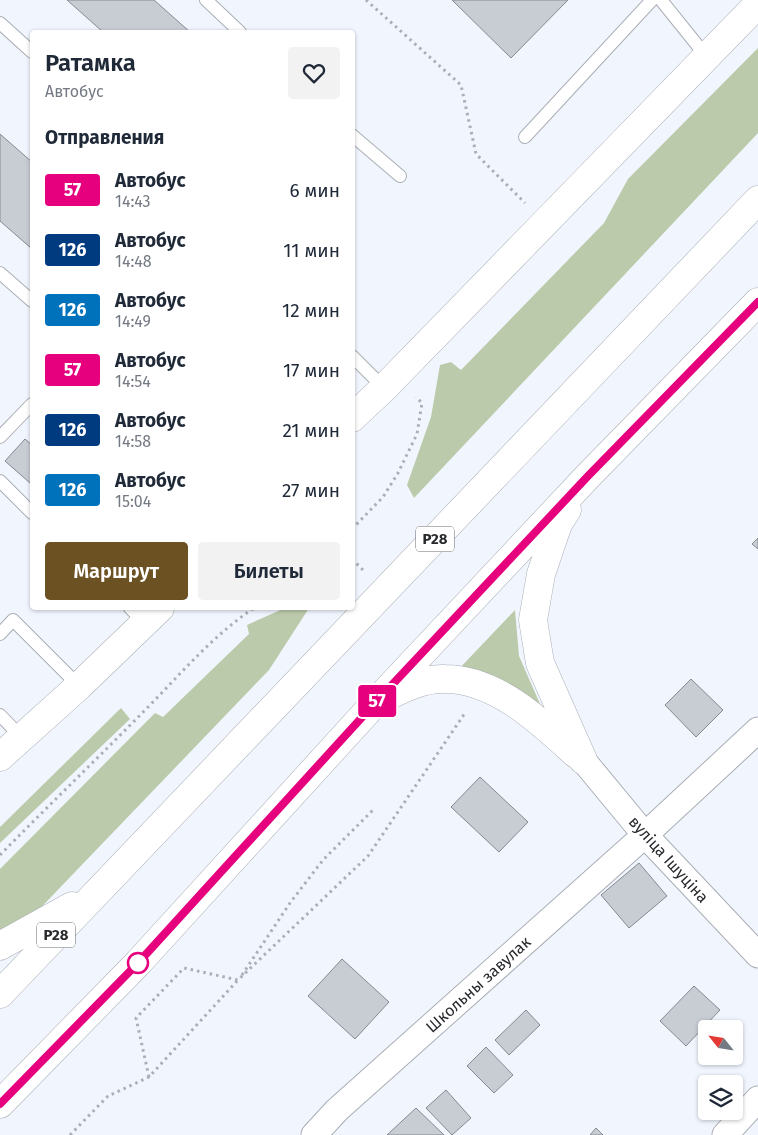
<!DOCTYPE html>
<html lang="ru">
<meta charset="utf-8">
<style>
body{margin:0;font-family:"Fira Sans",sans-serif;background:#f2f2f3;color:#1f2937;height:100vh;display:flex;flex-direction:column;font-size:19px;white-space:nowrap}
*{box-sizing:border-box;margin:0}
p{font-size:16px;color:#747a83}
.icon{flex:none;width:28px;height:28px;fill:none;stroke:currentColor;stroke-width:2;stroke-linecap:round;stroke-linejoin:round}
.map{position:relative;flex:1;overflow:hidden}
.panel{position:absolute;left:30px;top:30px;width:325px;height:580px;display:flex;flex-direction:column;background:#fff;border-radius:5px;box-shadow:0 1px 4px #0004}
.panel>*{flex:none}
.badge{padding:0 10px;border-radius:4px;font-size:18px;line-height:32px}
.needle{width:32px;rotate:300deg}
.buttons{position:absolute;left:698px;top:1020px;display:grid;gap:10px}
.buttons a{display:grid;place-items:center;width:45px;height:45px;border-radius:5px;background:#fff;box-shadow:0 1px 4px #0004;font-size:25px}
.map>.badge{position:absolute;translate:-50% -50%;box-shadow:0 0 0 2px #fff}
h2{padding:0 15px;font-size:19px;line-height:45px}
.round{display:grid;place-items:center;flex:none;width:52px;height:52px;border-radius:5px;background:#f2f2f3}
.headline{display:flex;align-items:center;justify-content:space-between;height:85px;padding:0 15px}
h1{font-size:24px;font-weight:600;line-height:38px}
.action{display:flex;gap:10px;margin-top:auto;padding:10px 15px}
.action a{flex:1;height:58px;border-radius:5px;background:#6c5223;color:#fff;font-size:20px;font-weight:600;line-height:58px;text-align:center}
.action a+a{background:#f2f2f3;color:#1f2937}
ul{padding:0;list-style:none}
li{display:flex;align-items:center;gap:15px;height:60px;padding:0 15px}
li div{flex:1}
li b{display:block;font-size:19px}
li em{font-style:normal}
li .badge{min-width:55px;font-weight:700;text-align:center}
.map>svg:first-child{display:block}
.green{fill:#bbcaaa}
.building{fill:#c8cdd4;stroke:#858990}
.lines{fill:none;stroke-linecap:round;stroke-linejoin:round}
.lane-casing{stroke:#a9aeb5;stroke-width:14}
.street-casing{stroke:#a9aeb5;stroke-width:27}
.secondary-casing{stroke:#a9aeb5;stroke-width:29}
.highway-casing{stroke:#a9aeb5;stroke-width:29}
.path{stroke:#abafb5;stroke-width:3;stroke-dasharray:2.5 4;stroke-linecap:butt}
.lane{stroke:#fff;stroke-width:12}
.street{stroke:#fff;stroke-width:25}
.secondary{stroke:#fff;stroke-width:28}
.highway{stroke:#fff;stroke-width:28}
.line-casing{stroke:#fff;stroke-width:11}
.line{stroke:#e6007e;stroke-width:8}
.stop-dot{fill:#fff;stroke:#e6007e;stroke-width:2.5}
.labels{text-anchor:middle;stroke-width:4;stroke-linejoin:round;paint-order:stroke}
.shield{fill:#fff;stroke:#68696b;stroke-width:1}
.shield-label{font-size:15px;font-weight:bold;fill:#27292c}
.street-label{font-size:16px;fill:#27292c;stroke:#fff}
</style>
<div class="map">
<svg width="758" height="1135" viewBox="0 0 758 1135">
<rect width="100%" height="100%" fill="#f1f6fe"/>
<path class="green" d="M758,48V133L414,498L407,485L431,417L440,365L451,362L461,370L604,223L628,179Z
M285,608H309L269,670L27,922L0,933V869L155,713L163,717L249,634L247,625Z
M515,610L519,656L540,704L493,678L456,672Z
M121,708L130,719L0,843V827Z"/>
<path class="building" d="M67,0H154L190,32H103Z
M452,0H568L511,58Z
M0,134L32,162V249L0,221Z
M25,439L32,445V481L30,483L5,461Z
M758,538V549L752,544Z
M691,679L723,710L696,737L665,705Z
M480,777L528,822L499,852L451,807Z
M639,863L667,896L629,928L601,895Z
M342,959L389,1002L355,1039L308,996Z
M694,986L720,1010L686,1046L660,1021Z
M526,1010L540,1025L509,1055L495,1040Z
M486,1047L513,1075L494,1093L467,1066Z
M446,1090L471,1118L452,1135L426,1108Z
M416,1108L444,1135H387Z
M596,1128L603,1135H590Z"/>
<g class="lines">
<defs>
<path id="lane" d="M206,0L240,32
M661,0L706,56
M0,23L32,52
M352,135L400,176
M525,137L652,0
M0,273L32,301
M352,356L384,388
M0,437L32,404
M0,481L32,513
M130,608L145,623
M0,634L13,620L79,686
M0,715L22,738"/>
<path id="street" d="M583,760L645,835L758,955
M314,1135L337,1110L645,835L758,730
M725,1135L758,1099"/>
<path id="secondary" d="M352,418L384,388L758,4
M0,757L79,686L160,608"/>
<path id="highway" d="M567,510L558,524L541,574L533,620L540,663L583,760
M386,697C404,688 424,678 445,679C496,679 541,722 576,754
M0,946L72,906
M0,994L758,200
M0,1104L138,963L375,703L588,476L758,302"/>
</defs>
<use href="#lane" class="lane-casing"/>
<use href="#street" class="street-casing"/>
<use href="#secondary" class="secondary-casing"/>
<use href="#highway" class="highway-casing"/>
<path class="path" d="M366,0L461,85L476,154L525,203
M352,529L383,497L398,473L417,434L422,403L416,397
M352,559L364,571
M0,855C50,804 101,755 151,704C184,670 215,634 254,608
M242,975L290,903L323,860L373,810
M149,1077L136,1018L184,968L238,980L368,856L465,713
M70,1135L108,1096L149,1077L238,980"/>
<use href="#lane" class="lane"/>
<use href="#street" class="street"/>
<use href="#secondary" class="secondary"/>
<use href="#highway" class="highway"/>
</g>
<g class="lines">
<defs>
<path id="line" d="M0,1104L138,963L375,703L588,476L758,302"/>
</defs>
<use href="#line" class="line-casing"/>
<use href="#line" class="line"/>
</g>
<circle class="stop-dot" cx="138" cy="963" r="10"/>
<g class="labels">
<g class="shield">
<rect x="416" y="526.5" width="38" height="25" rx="4"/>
<rect x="37" y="922.5" width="38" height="25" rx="4"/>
</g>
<g class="shield-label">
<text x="435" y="544">Р28</text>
<text x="56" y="940">Р28</text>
</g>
<g class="street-label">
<text transform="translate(669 859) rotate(48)" y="6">вуліца Ішуціна</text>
<text transform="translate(478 984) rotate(-42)" y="6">Школьны завулак</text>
</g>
</g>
</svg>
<div class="buttons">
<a><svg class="needle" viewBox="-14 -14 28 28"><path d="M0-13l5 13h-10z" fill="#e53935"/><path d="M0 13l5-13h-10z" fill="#747a83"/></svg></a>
<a><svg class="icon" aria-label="layers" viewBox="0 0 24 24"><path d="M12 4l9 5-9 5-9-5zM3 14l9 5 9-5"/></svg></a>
</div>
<b class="badge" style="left:377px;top:701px;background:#e6007e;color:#fff">57</b>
<section class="panel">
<div class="headline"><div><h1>Ратамка</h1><p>Автобус</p></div><a class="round"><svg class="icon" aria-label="heart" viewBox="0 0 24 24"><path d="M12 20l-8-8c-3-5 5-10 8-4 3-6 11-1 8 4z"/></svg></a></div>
<h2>Отправления</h2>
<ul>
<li><span class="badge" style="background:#e6007e;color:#fff">57</span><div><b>Автобус</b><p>14:43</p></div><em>6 мин</em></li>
<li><span class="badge" style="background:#003b80;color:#fff">126</span><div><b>Автобус</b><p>14:48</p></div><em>11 мин</em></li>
<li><span class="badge" style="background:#0072bc;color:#fff">126</span><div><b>Автобус</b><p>14:49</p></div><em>12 мин</em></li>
<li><span class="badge" style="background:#e6007e;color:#fff">57</span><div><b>Автобус</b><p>14:54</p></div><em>17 мин</em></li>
<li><span class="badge" style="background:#003b80;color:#fff">126</span><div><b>Автобус</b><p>14:58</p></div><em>21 мин</em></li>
<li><span class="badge" style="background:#0072bc;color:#fff">126</span><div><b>Автобус</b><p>15:04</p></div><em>27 мин</em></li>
</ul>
<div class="action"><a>Маршрут</a><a>Билеты</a></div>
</section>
</div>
